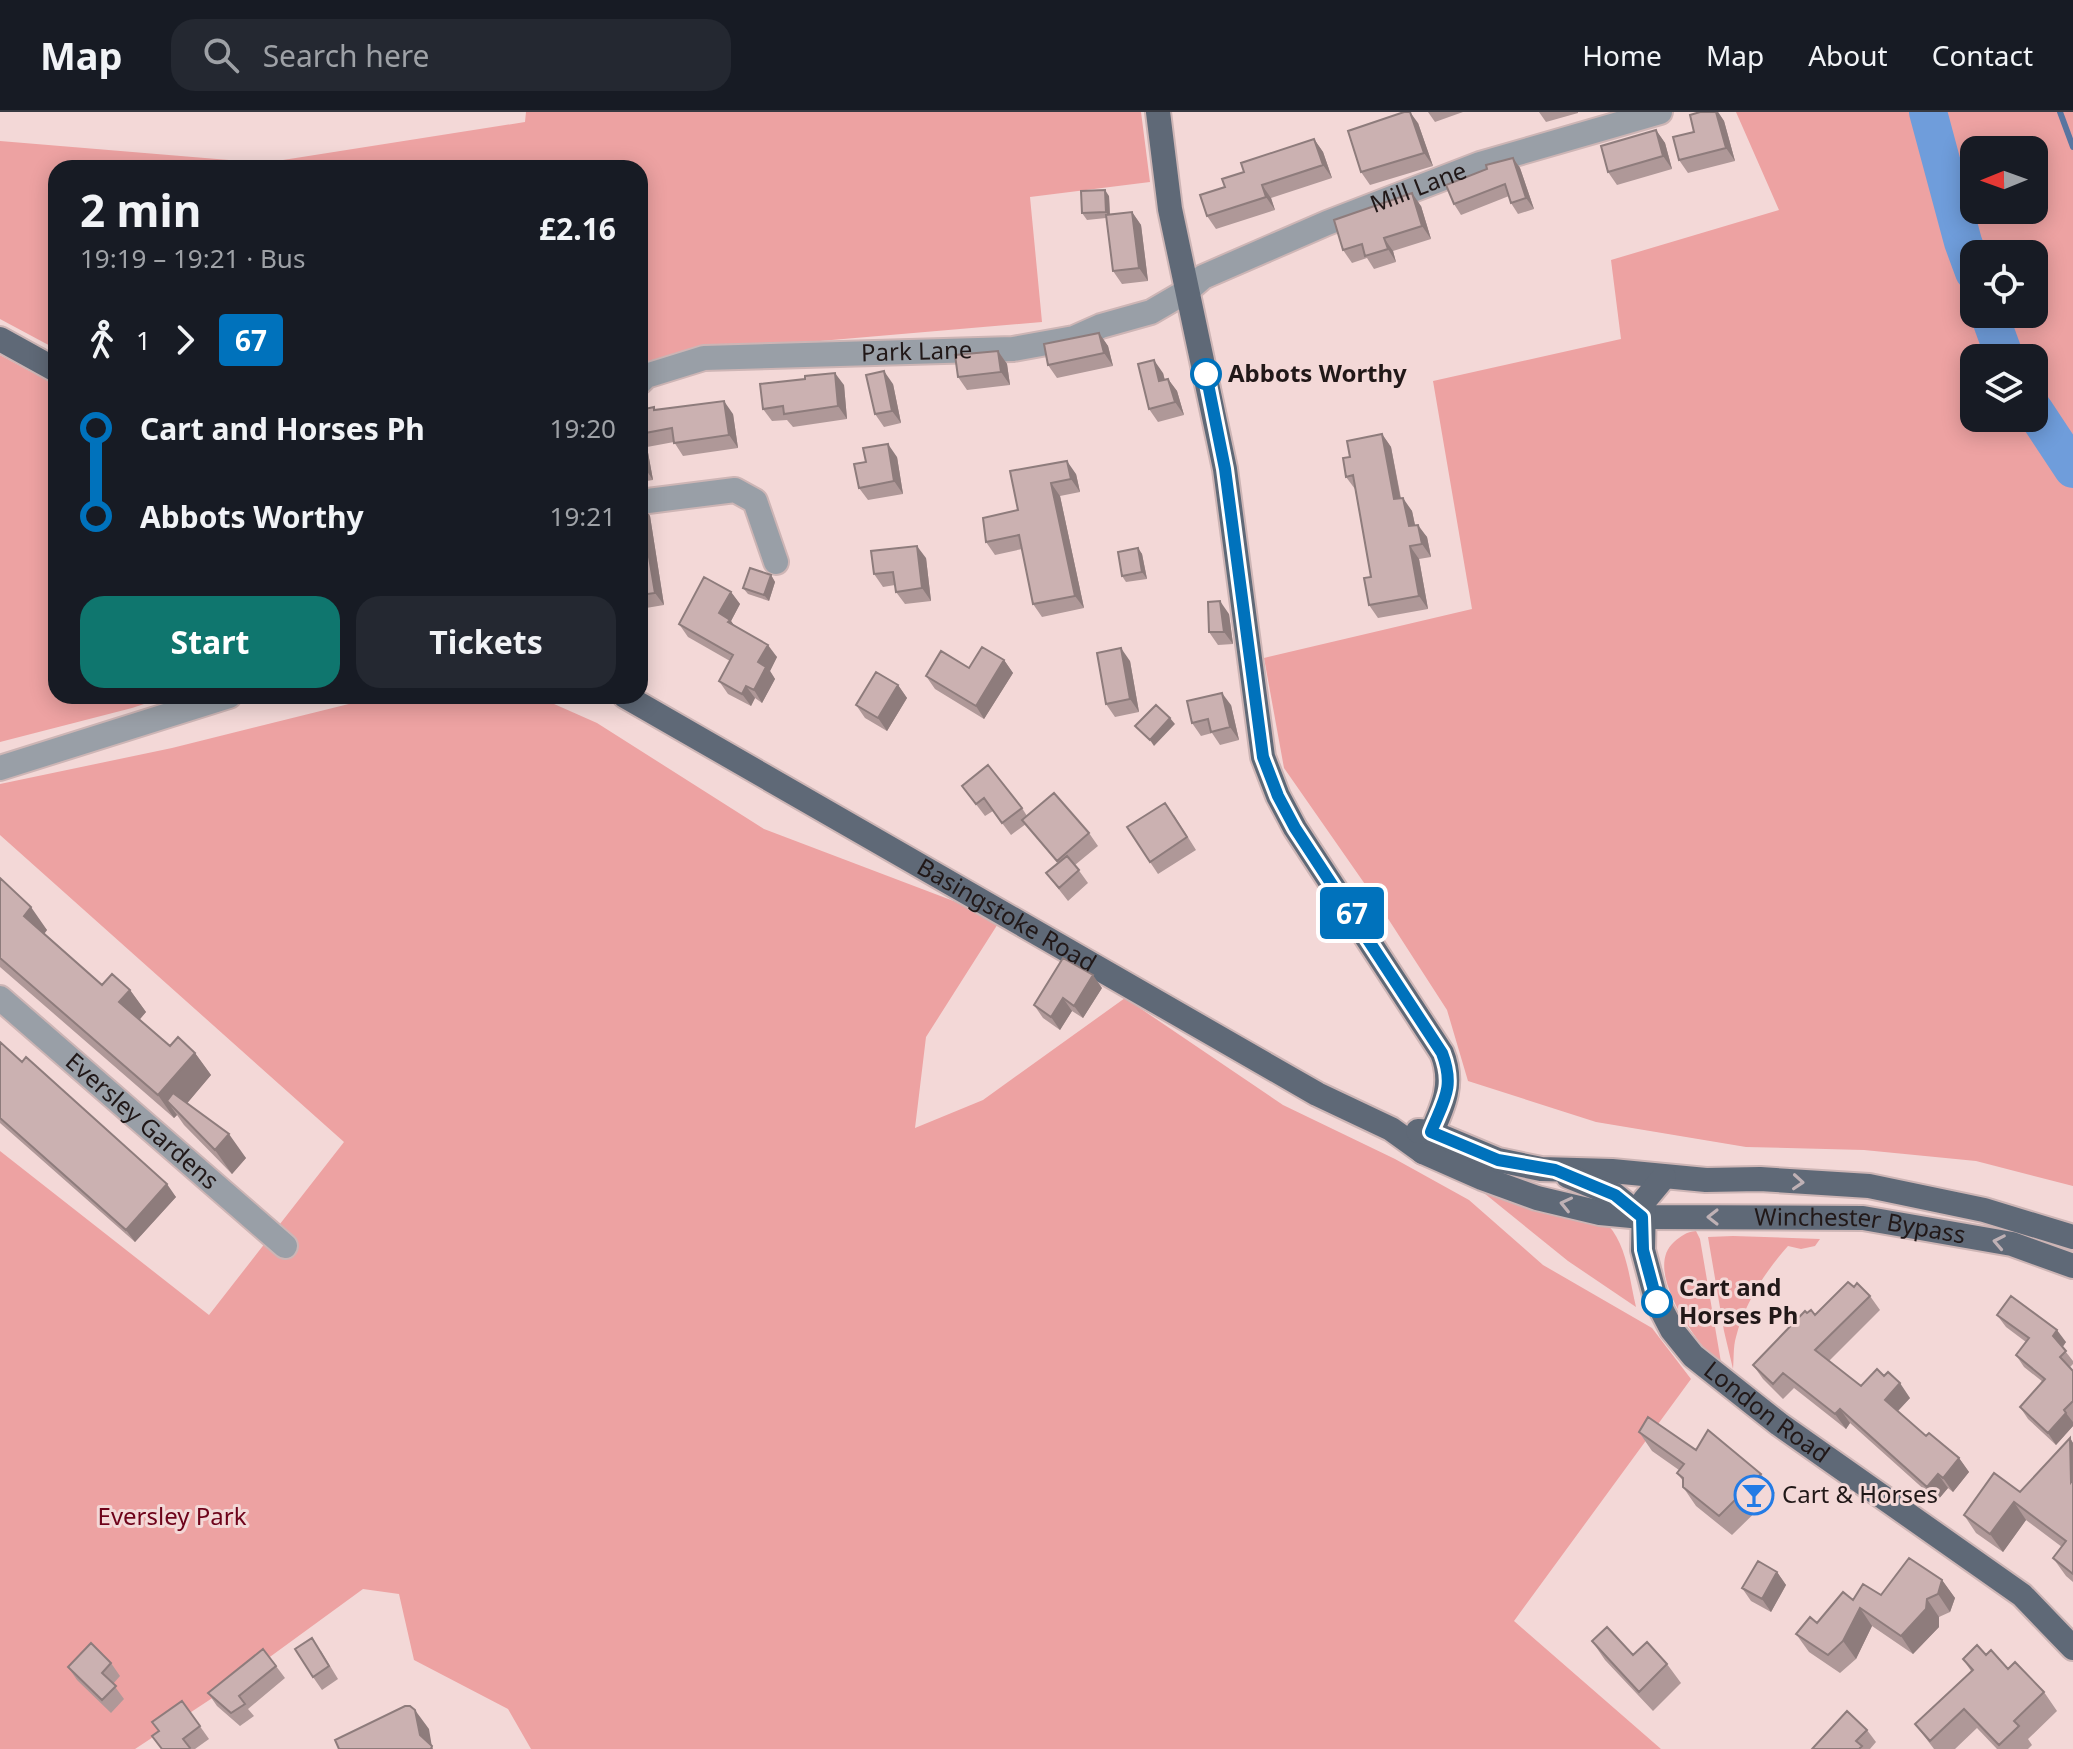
<!DOCTYPE html>
<meta charset="utf-8">
<style>
body{margin:0;font-family:"Noto Sans",sans-serif;background:#242831;color:#f1f3f6;height:100vh;display:flex;flex-direction:column;font-size:30px;white-space:nowrap}
*{box-sizing:border-box;margin:0}
p{font-size:26px;color:#9ea1a6}
.icon{flex:none;width:44px;height:44px;fill:none;stroke:currentColor;stroke-width:2;stroke-linecap:round;stroke-linejoin:round}
.map{position:relative;flex:1;overflow:hidden}
.details{position:absolute;left:48px;top:48px;width:600px;height:544px;display:flex;flex-direction:column;background:#171b24;border-radius:24px;box-shadow:0 4px 20px #0003}
.details>*{flex:none}
.badge{padding:0 16px;border-radius:6px;font-size:28px;line-height:52px}
.needle{width:52px;rotate:269deg}
.fabs{position:absolute;left:1960px;top:24px;display:grid;gap:16px}
.fabs a{display:grid;place-items:center;width:88px;height:88px;border-radius:16px;background:#171b24;box-shadow:0 4px 20px #0003;font-size:40px}
.map>.badge{position:absolute;translate:-50% -50%;box-shadow:0 0 0 4px #fff}
.legs{display:flex;align-items:center;gap:12px;height:88px;padding:0 32px;font-size:26px}
.legs p{margin-inline-start:auto}
.overview{display:flex;align-items:center;justify-content:space-between;height:136px;padding:0 32px}
h1{font-size:44px;font-weight:700;line-height:60px}
.cta{display:flex;gap:16px;margin-top:auto;padding:16px 32px}
.cta a{flex:1;height:92px;border-radius:24px;background:#0f766e;color:#fff;font-size:32px;font-weight:700;line-height:92px;text-align:center}
.cta a+a{background:#242831;color:#f1f3f6}
ul{padding:0 32px;list-style:none}
li{display:flex;align-items:center;gap:28px;height:88px;font-size:30px}
li i{display:grid;place-items:center;width:12px;height:100%;margin:0 10px;background:currentColor}
li i::after{content:'';width:20px;height:20px;margin:-10px;border:6px solid;border-radius:50%;background:#171b24}
li p{margin-inline-start:auto}
li:first-child i{background:linear-gradient(#0000 50%,currentColor 0)}
li:last-child i{background:linear-gradient(currentColor 50%,#0000 0)}
header{display:flex;align-items:center;gap:48px;box-sizing:border-box;height:112px;padding:0 40px;background:#171b24;border-bottom:2px solid #363941}
header strong{font-size:38px}
nav{display:flex;gap:44px;margin-inline-start:auto;font-size:28px}
.search{width:560px;height:72px;background:#242831;display:flex;align-items:center;gap:20px;box-sizing:border-box;padding:0 28px;border-radius:24px;color:#9ea1a6;font-size:30px}
.map>svg:first-child{display:block}
.green{fill:#eda2a2;fill-rule:evenodd}
.lines{fill:none;stroke-linecap:round;stroke-linejoin:round}
.stream{stroke:#5875a0;stroke-width:6}
.river{stroke:#6f9ddb;stroke-width:38}
.minor-casing{stroke:#cdb5b5;stroke-width:28}
.major-casing{stroke:#cdb5b5;stroke-width:28}
.minor{stroke:#999fa7;stroke-width:24}
.major{stroke:#5f6977;stroke-width:24}
.wall{fill:#af9898}
.shaded-wall{fill:#8e7c7c}
.building{fill:#cbb1b1;stroke:#8e7c7c;stroke-width:2}
.oneway{stroke:#bfb1b5}
.line-1-casing{stroke:#fff;stroke-width:18}
.line-1{stroke:#0072bc;stroke-width:12}
.stop-1-dot{fill:#fff;stroke:#0072bc;stroke-width:4}
.labels{text-anchor:middle;stroke-width:6;stroke-linejoin:round;paint-order:stroke}
.street-label{font-size:24px;fill:#211818;stroke:#f3d8d7}
.stop-label{font-size:24px;font-weight:bold;fill:#211818;stroke:#f3d8d7;text-anchor:start}
.poi-label{font-size:24px;fill:#211818;stroke:#f3d8d7;text-anchor:start}
.park-label{font-size:24px;fill:#6e031a;stroke:#f3d8d7}
</style>
<header>
<strong>Map</strong>
<div class="search"><svg class="icon" aria-label="search" viewBox="0 0 24 24"><circle cx="10" cy="10" r="6"/><path d="M15 15l6 6"/></svg>Search here</div>
<nav><a>Home</a><a>Map</a><a>About</a><a>Contact</a></nav>
</header>
<div class="map">
<svg width="2073" height="1637" viewBox="0 0 2073 1637">
<rect width="100%" height="100%" fill="#f3d8d7"/>
<path class="green" d="M526,0H1141L1150,70L1030,85L1042,210L705,239L643,252L640,256V56H56V237L0,207V29L264,51L525,10Z
M1736,0H2073V1074L1976,1049L1864,1038L1746,1035L1596,1010L1468,969L1447,898L1376,788L1284,656L1264,546L1472,497L1433,269L1621,227L1611,148L1779,98ZM1974,38H2034V98H1974ZM1974,142H2034V202H1974ZM2034,246V306H1974V246Z
M0,243L56,273V584H168L132,596L0,630Z
M381,584H536L597,611L764,717L1001,807L926,925L915,1016L983,988L1125,886L1283,993L1395,1047L1469,1088L1543,1153L1652,1216L1691,1267L1514,1509L1661,1637H531L508,1597L414,1548L399,1482L363,1477L226,1577L135,1637H0V1039L209,1203L344,1030L0,723V672L172,636Z
M1479,1077L1603,1108C1627,1129 1629,1166 1636,1195L1568,1149Z
M1696,1119L1700,1127L1722,1256C1700,1235 1641,1159 1674,1130C1681,1124 1686,1120 1696,1119Z
M1733,1124L1820,1127L1815,1134L1801,1137L1788,1134C1766,1158 1744,1193 1736,1225C1733,1235 1734,1247 1733,1257L1724,1219L1708,1125Z"/>
<g class="lines">
<path class="stream" d="M2060,0L2073,35"/>
<path class="river" d="M1928,0L1963,130L1974,160
M1989,202L2005,246
M2034,298L2073,357"/>
<defs>
<g id="minor">
<path id="s1" d="M640,270L646,264L704,246L1013,237L1074,226L1101,214L1151,200L1187,179L1203,165L1327,111L1480,52L1660,0"/>
<path d="M640,390L735,378L755,389L776,450"/>
<path d="M0,656L229,584"/>
<path id="s2" d="M0,886L285,1134"/>
</g>
<g id="major">
<path d="M1158,0L1170,97L1225,357L1263,645L1278,684L1295,716L1442,941C1457,978 1437,1005 1423,1040"/>
<path d="M0,227L56,258"/>
<path id="s3" d="M625,584L1317,982L1391,1017L1423,1040L1482,1066L1537,1086L1600,1101L1642,1105L1863,1106L2012,1132L2073,1154"/>
<path d="M1418,1019L1431,1020L1498,1048L1541,1057L1612,1059L1706,1068L1760,1067L1869,1074L1984,1098L2073,1125"/>
<path d="M1568,1064L1615,1083L1642,1105"/>
<path id="s4" d="M1664,1065L1644,1089L1643,1138L1656,1187L1672,1218L1693,1244L1779,1312L2022,1483L2073,1536"/>
</g>
</defs>
<use href="#minor" class="minor-casing"/>
<use href="#major" class="major-casing"/>
<use href="#minor" class="minor"/>
<use href="#major" class="major"/>
</g>
<path class="wall" d="M1428,0H1463L1435,10Z
M1539,0H1578V1L1546,10Z
M1700,0H1718L1724,9L1735,49L1688,61L1679,48L1694,20Z
M1418,11L1433,54L1370,73L1361,60Z
M1656,18L1665,31L1672,57L1617,73L1608,60Z
M1314,27L1323,40L1332,66L1271,86L1275,98L1216,117L1207,104L1225,75L1244,60Z
M1513,46L1520,56L1534,97L1518,102L1511,91L1509,84L1461,103L1454,92L1487,57Z
M1109,84L1110,103L1132,100L1141,113L1148,169L1122,172L1113,159L1106,106L1087,108L1082,101Z
M1421,94L1431,127L1393,139L1396,150L1374,157L1367,146L1352,151L1343,138Z
M1099,221L1108,234L1113,254L1057,266L1048,253Z
M998,239L1007,252L1010,273L967,278L958,265Z
M1163,261L1165,268L1168,267L1177,279L1184,303L1158,310L1149,297Z
M805,267L844,273L847,307L793,315L787,308L772,309L763,297Z
M893,272L901,311L884,315L875,302Z
M640,298L733,302L738,336L683,344L674,330L647,335L653,368L640,370Z
M1382,322L1391,335L1401,386L1412,399L1415,413L1427,425L1431,445L1419,447L1428,497L1378,506L1369,493L1371,465L1355,377L1346,365L1350,345Z
M897,345L903,382L868,388L859,376Z
M1010,359L1076,362L1080,380L1060,384L1084,496L1042,505L1033,492L1022,437L995,443L986,430L1018,398Z
M640,391L650,404L664,493L646,496L648,513L640,514Z
M1138,436L1142,442L1147,467L1126,470L1122,464Z
M926,446L931,489L905,492L896,480L895,473L883,475L874,462Z
M771,463L775,470L769,489L748,482L743,476Z
M731,480L740,492L731,509L734,514L777,545L770,559L775,567L762,591L755,586L751,594L728,582L719,569L730,549L688,525L679,512Z
M1229,502L1233,532L1218,533L1209,520Z
M1004,548L1013,561L984,607L935,577L926,564Z
M1130,549L1139,600L1115,605L1106,592Z
M898,573L907,586L887,619L865,606L856,593Z
M1231,593L1239,628L1220,633L1212,621L1201,624L1192,611Z
M962,674L1022,696L1027,704L1089,721L1098,734L1075,753L1088,771L1068,789L1046,761L1058,751L1026,712L1011,723L993,699L985,704Z
M1174,703L1196,738L1158,762L1150,750Z
M0,766L47,818L44,822L102,873L130,878L146,900L139,908L170,934L195,941L211,963L187,991L246,1046L232,1062L184,1013L177,1003L174,1006L0,855Z
M1102,876L1083,906L1072,899L1060,918L1043,906L1034,893Z
M0,930L176,1085L135,1130L0,1011Z
M1854,1175L1870,1184L1880,1198L1829,1249L1861,1274L1910,1286L1898,1299L1926,1324L1959,1346L1969,1360L1953,1380L1948,1376L1937,1389L1850,1311L1846,1317L1794,1276L1783,1287L1763,1267L1753,1253L1807,1201L1815,1203Z
M1997,1203L2066,1230L2062,1235L2073,1249V1252L2070,1255L2073,1259V1314L2056,1333L2028,1307L2020,1295L2043,1270L2024,1255L2016,1243L2026,1230L2006,1215Z
M1639,1320L1761,1362L1775,1381L1732,1423L1696,1394L1683,1375V1369L1677,1361L1679,1358L1652,1339Z
M2070,1326L2073,1331V1470L2066,1464L2053,1446L2062,1435L2026,1408L2003,1440L1976,1421L1964,1403L2020,1380Z
M1777,1460L1786,1473L1771,1500L1751,1489L1742,1476Z
M1942,1468L1955,1486L1950,1500L1939,1505V1515L1913,1542L1872,1514L1856,1547L1840,1561L1809,1540L1796,1522L1817,1511L1853,1488L1881,1483Z
M1592,1529L1633,1543L1667,1552L1681,1571L1653,1599L1605,1548Z
M321,1539L338,1567L322,1578L313,1565Z
M1986,1543L2044,1580L2057,1599L2028,1627L2032,1633L2028,1637H1997L1977,1616L1955,1637H1934L1915,1612L1971,1559L1963,1547Z
M111,1551L120,1564L113,1572L124,1587L111,1601L77,1568L68,1555Z
M276,1554L285,1566L248,1597L254,1604L240,1614L217,1594L208,1581Z
M182,1589L209,1627L195,1637H161L159,1619Z
M1867,1618L1876,1630L1870,1637H1812Z"/>
<path class="shaded-wall" d="M1410,0L1418,11L1433,54L1424,41Z
M1716,0H1718L1724,9L1735,49L1726,36Z
M1656,18L1665,31L1672,57L1663,44Z
M1314,27L1323,40L1332,66L1323,53Z
M1513,46L1520,56L1534,97L1526,86Z
M1262,73L1271,86L1275,98L1266,85Z
M1105,78L1109,84L1110,106L1106,100Z
M1412,81L1421,94L1431,127L1422,114Z
M1132,100L1141,113L1148,169L1139,156Z
M1384,126L1393,139L1396,150L1388,137Z
M1099,221L1108,234L1113,254L1104,241Z
M998,239L1007,252L1010,273L1001,260Z
M1154,248L1163,261L1168,282L1159,269Z
M884,259L893,272L901,311L892,299Z
M835,261L844,273L847,307L838,294Z
M1168,267L1177,279L1184,303L1175,290Z
M724,289L733,302L738,336L729,323Z
M1382,322L1391,335L1403,400L1394,387Z
M640,325L647,335L653,368L644,355L640,334Z
M888,332L897,345L903,382L894,369Z
M1067,349L1076,362L1080,380L1071,367Z
M1051,371L1060,384L1084,496L1075,484Z
M1403,386L1412,399L1418,427L1409,414Z
M641,391L650,404L664,493L655,481Z
M1418,413L1427,425L1431,445L1422,432Z
M917,434L926,446L931,489L922,476Z
M1410,434L1419,447L1428,497L1419,484Z
M1138,436L1142,442L1147,467L1142,460Z
M771,463L775,470L769,489L764,483Z
M731,480L740,492L731,509L739,520L719,501Z
M640,488L646,496L648,513L640,501Z
M1220,489L1229,502L1233,532L1224,520Z
M768,533L777,545L770,559L775,567L762,591L754,578L758,550Z
M1121,536L1130,549L1139,600L1130,587Z
M1004,548L1013,561L984,607L976,594Z
M898,573L907,586L887,619L878,606Z
M746,574L755,586L751,594L742,582Z
M1222,581L1231,593L1239,628L1230,615Z
M1170,606L1175,612L1154,634L1150,628Z
M31,795L47,818L40,827L24,804Z
M1093,863L1102,876L1083,906L1074,894Z
M130,878L146,900L135,913L119,890Z
M1063,886L1072,899L1060,918L1051,905Z
M195,941L211,963L179,1001L167,989L177,1003L174,1006L158,983Z
M229,1022L246,1046L232,1062L215,1038Z
M167,1072L176,1085L135,1130L126,1118Z
M2057,1218L2066,1230L2062,1236L2053,1224Z
M1900,1271L1910,1286L1895,1302L1885,1288Z
M1840,1297L1850,1311L1846,1317L1835,1302Z
M2066,1301L2073,1310V1314L2056,1333L2048,1321Z
M2070,1326L2073,1331V1374L2071,1370Z
M1959,1346L1969,1360L1953,1380L1943,1366Z
M1938,1362L1948,1376L1937,1389L1927,1375Z
M2014,1390L2026,1408L2003,1440L1990,1422Z
M1777,1460L1786,1473L1771,1500L1762,1487Z
M1942,1468L1955,1486L1950,1500L1938,1482Z
M1927,1487L1939,1505V1515L1913,1542L1901,1524Z
M1860,1496L1872,1514L1856,1547L1843,1529Z
M415,1598L429,1617L432,1635L433,1637H429L420,1623Z"/>
<path class="building" d="M1404,0H1410L1424,41L1361,60L1348,19Z
M1700,0H1716L1726,36L1679,48L1673,25L1694,20L1690,3Z
M1656,18L1663,44L1608,60L1601,34Z
M1314,27L1323,53L1262,73L1266,85L1207,104L1200,83L1225,75L1222,67L1244,60L1241,51Z
M1513,46L1526,86L1511,91L1505,72L1454,92L1446,73L1487,57L1486,53Z
M1105,78L1106,100L1082,101L1081,79Z
M1412,81L1422,114L1384,126L1388,137L1365,144L1362,132L1343,138L1334,108Z
M1132,100L1139,156L1113,159L1106,103Z
M1099,221L1104,241L1048,253L1044,232Z
M998,239L1001,260L958,265L955,243Z
M1154,248L1159,269L1168,267L1175,290L1149,297L1138,252Z
M884,259L892,299L875,302L866,263Z
M835,261L838,294L784,302L783,294L763,297L760,272L805,267V264Z
M724,289L729,323L674,331L672,316L640,322V298L654,295V298Z
M1382,322L1394,387L1403,386L1409,414L1418,413L1422,432L1410,434L1419,484L1369,493L1364,466L1371,465L1353,363L1346,365L1343,346L1350,345L1347,329Z
M888,332L894,369L859,376L854,352L866,350L863,336Z
M640,334L644,355L640,356Z
M1067,349L1071,367L1051,371L1075,484L1033,492L1019,423L986,430L983,406L1018,398L1010,359Z
M640,391L655,481L640,483Z
M917,434L922,476L896,480L893,460L874,462L871,439Z
M1138,436L1142,460L1122,464L1118,440Z
M750,456L771,463L764,483L743,476Z
M704,465L731,480L719,501L730,508L728,510L768,533L758,550L766,555L754,578L746,574L742,582L719,569L733,543L679,512Z
M1220,489L1224,520H1209L1208,490Z
M982,535L1004,548L976,594L926,564L941,539L969,556Z
M1121,536L1130,587L1106,592L1097,541Z
M876,560L898,573L878,606L856,593Z
M1222,581L1230,615L1211,620L1208,607L1192,611L1187,589Z
M1156,593L1170,606L1150,628L1135,614Z
M988,653L1022,696L1002,711L984,686L976,692L962,674Z
M1054,681L1089,721L1057,749L1022,708Z
M1165,691L1187,725L1150,750L1127,715Z
M1067,744L1079,758L1059,776L1046,761Z
M0,766L31,795L24,804L102,873L112,862L130,878L119,890L170,934L178,925L195,941L158,983L0,846Z
M1063,846L1093,863L1074,894L1063,886L1051,905L1034,893Z
M0,930L22,950L26,945L167,1072L126,1118L0,1006Z
M173,981L229,1022L215,1038L167,989Z
M1848,1170L1854,1175L1857,1171L1870,1184L1815,1238L1861,1274L1877,1257L1884,1264L1888,1260L1900,1271L1885,1288L1926,1324L1929,1321L1959,1346L1943,1366L1938,1362L1927,1375L1840,1297L1835,1302L1783,1261L1773,1272L1753,1253L1805,1199L1807,1201L1811,1198L1815,1203Z
M2011,1184L2057,1218L2053,1224L2066,1239L2060,1245L2073,1259V1289L2064,1298L2066,1301L2048,1321L2020,1295L2045,1267L2016,1243L2029,1226L1997,1203Z
M1648,1305L1696,1338L1708,1318L1761,1362L1719,1404L1683,1375V1366L1677,1361L1684,1352L1639,1320Z
M2070,1326L2071,1370L2073,1367V1462L2053,1446L2066,1429L2014,1390L1990,1422L1964,1403L1994,1361L2020,1380Z
M1909,1446L1942,1468L1938,1482L1927,1487L1926,1497L1901,1524L1860,1496L1843,1529L1828,1543L1796,1522L1810,1505L1817,1511L1843,1480L1853,1488L1863,1472L1881,1483Z
M1758,1449L1777,1460L1762,1487L1742,1476Z
M1607,1515L1633,1543L1647,1530L1667,1552L1639,1580L1592,1529Z
M312,1526L329,1554L313,1565L295,1537Z
M91,1531L111,1551L102,1561L116,1574L102,1588L68,1555Z
M1977,1533L1986,1543L1991,1538L2008,1557L2015,1550L2044,1580L2014,1609L2019,1614L1999,1633L1964,1597L1930,1629L1915,1612L1973,1558L1963,1547Z
M263,1537L276,1554L239,1584L245,1592L231,1601L208,1581Z
M182,1589L200,1614L183,1627L190,1636L189,1637H162L152,1624L159,1619L152,1610Z
M405,1594H410L415,1598L420,1623L432,1634L431,1637H339L335,1628Z
M1847,1599L1867,1618L1856,1629L1862,1634L1859,1637H1812Z"/>
<defs><path id="oneway-chevron" d="M-2-3.5L2.5 0L-2 3.5" fill="none" stroke-width="1.6" stroke-linecap="round" stroke-linejoin="round" transform="scale(2)"/></defs>
<g class="oneway">
<use href="#oneway-chevron" transform="translate(1798 1070) rotate(4)"/>
<use href="#oneway-chevron" transform="translate(1566 1092) rotate(-167)"/>
<use href="#oneway-chevron" transform="translate(1713 1105) rotate(-180)"/>
<use href="#oneway-chevron" transform="translate(1999 1130) rotate(-169)"/>
</g>
<g class="lines">
<defs>
<path id="line-1" d="M1206,262L1225,357L1263,645L1278,684L1295,716L1442,941C1455,975 1444,988 1431,1020L1498,1048L1555,1058L1615,1083L1642,1105L1643,1138L1657,1190"/>
</defs>
<use href="#line-1" class="line-1-casing"/>
<use href="#line-1" class="line-1"/>
</g>
<defs>
<symbol id="bar-ring" viewBox="-11 -11 22 22"><circle r="9.5" fill="#f3d8d7" stroke="#237be5" stroke-width="1.5"/><path d="M-6-5H6L.8 .8V4.5H3.5V6h-7V4.5H-.8V.8Z" fill="#237be5"/></symbol>
</defs>
<g fill-rule="evenodd">
<use href="#bar-ring" x="1732" y="1361" width="44" height="44"/>
</g>
<g class="stop-1-dot">
<circle cx="1206" cy="262" r="14"/>
<circle cx="1657" cy="1190" r="14"/>
</g>
<g class="labels">
<g class="street-label">
<text dy="8" stroke="none"><textPath href="#s1" startOffset="818">Mill Lane</textPath></text>
<text dy="8" stroke="none"><textPath href="#s1" startOffset="282">Park Lane</textPath></text>
<text dy="8" stroke="none"><textPath href="#s3" startOffset="440">Basingstoke Road</textPath></text>
<text dy="8" stroke="none"><textPath href="#s2" startOffset="188">Eversley Gardens</textPath></text>
<text dy="8" stroke="none"><textPath href="#s3" startOffset="1368">Winchester Bypass</textPath></text>
<text dy="8" stroke="none"><textPath href="#s4" startOffset="292">London Road</textPath></text>
</g>
<g class="stop-label">
<text x="1228" y="270">Abbots Worthy</text>
<text x="1679" y="1184">Cart and<tspan x="1679" dy="28">Horses Ph</tspan></text>
</g>
<g class="poi-label">
<text x="1782" y="1391">Cart &amp; Horses</text>
</g>
<g class="park-label">
<text x="172" y="1413">Eversley Park</text>
</g>
</g>
</svg>
<div class="fabs">
<a><svg class="needle" viewBox="-14 -14 28 28"><path d="M0-13l5 13h-10z" fill="#e53935"/><path d="M0 13l5-13h-10z" fill="#9ea1a6"/></svg></a>
<a><svg class="icon" aria-label="locate" viewBox="0 0 24 24"><circle cx="12" cy="12" r="6"/><path d="M12 2v4M12 18v4M2 12h4M18 12h4"/></svg></a>
<a><svg class="icon" aria-label="layers" viewBox="0 0 24 24"><path d="M12 4l9 5-9 5-9-5zM3 14l9 5 9-5"/></svg></a>
</div>
<b class="badge" style="left:1352px;top:801px;background:#0072bc;color:#fff">67</b>
<section class="details">
<div class="overview"><div><h1>2 min</h1><p>19:19 – 19:21 · Bus</p></div><b>£2.16</b></div>
<div class="legs"><svg class="icon" aria-label="walk" viewBox="0 0 24 24"><circle cx="13" cy="4" r="2"/><path d="M13 8l-2 6 4 7M11 14l-3 7M7 12l3-4h3l4 4"/></svg>1<svg class="icon" aria-label="forward" viewBox="0 0 24 24"><path d="M9 5l7 7-7 7"/></svg><b class="badge" style="background:#0072bc;color:#fff">67</b></div>
<ul>
<li><i style="color:#0072bc"></i><b>Cart and Horses Ph</b><p>19:20</p></li>
<li><i style="color:#0072bc"></i><b>Abbots Worthy</b><p>19:21</p></li>
</ul>
<div class="cta"><a>Start</a><a>Tickets</a></div>
</section>
</div>
